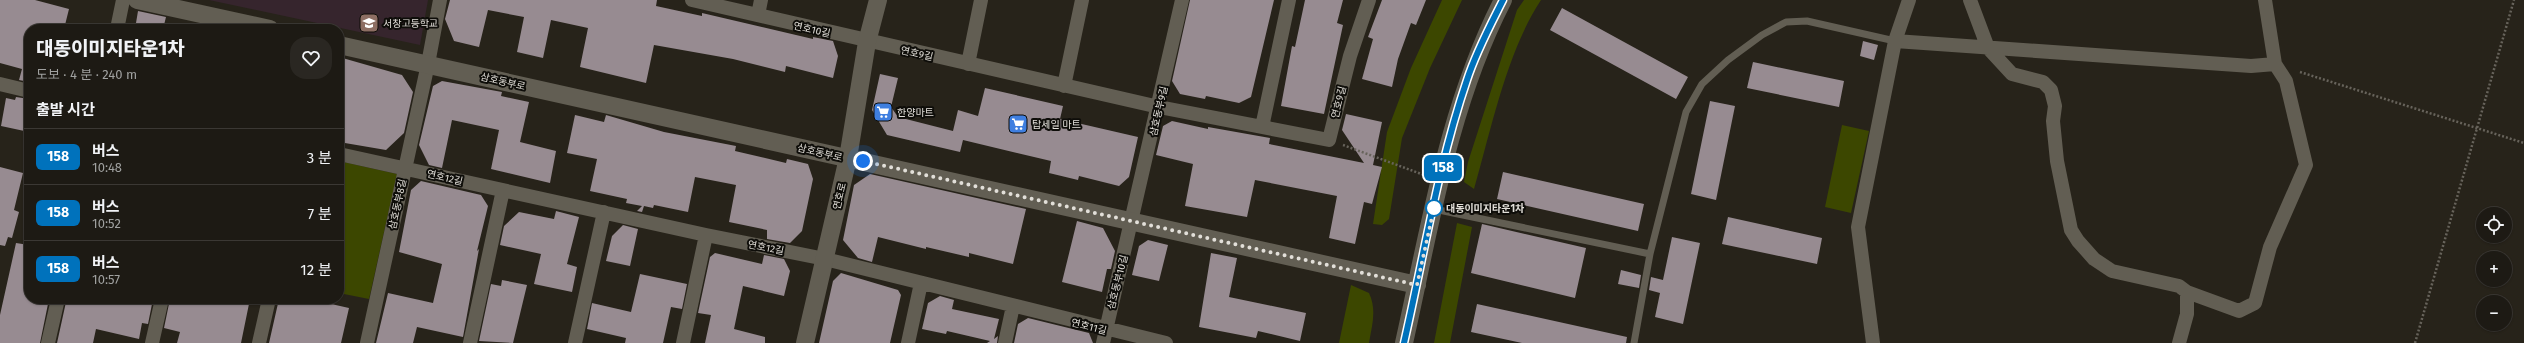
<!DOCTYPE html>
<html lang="ko">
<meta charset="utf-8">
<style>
body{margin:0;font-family:"Fira Sans","Noto Sans KR",sans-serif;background:#2a2722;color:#f1f3f6;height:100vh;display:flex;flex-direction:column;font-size:15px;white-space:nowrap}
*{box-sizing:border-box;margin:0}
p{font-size:13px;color:#a0a1a0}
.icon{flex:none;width:22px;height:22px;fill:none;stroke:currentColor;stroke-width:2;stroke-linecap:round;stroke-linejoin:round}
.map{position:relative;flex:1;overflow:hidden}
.panel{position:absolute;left:24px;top:24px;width:320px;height:280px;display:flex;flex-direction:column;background:#1d1a14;border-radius:16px;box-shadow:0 1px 3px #0004,0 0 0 1px #3b3834}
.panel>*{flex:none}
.badge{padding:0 8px;border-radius:6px;font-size:14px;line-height:26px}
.buttons{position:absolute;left:2476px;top:207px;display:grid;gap:8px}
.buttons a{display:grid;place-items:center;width:36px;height:36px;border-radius:50%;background:#1d1a14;box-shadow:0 1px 3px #0004,0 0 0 1px #3b3834;font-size:20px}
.you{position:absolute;width:20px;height:20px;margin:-10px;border:3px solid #fff;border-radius:50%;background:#1a73e8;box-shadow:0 0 0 6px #1a73e833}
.map>.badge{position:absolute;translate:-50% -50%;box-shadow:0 0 0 2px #fff}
h2{padding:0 12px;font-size:15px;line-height:36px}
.round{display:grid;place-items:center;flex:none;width:42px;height:42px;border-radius:16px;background:#2a2722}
.headline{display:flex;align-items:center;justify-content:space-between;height:68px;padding:0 12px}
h1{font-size:19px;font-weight:800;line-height:30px}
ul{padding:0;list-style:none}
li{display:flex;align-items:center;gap:12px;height:56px;padding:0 12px;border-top:1px solid #3b3834}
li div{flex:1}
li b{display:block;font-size:15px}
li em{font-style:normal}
li .badge{min-width:44px;font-weight:700;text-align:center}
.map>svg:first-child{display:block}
.education{fill:#36252d}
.green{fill:#3c4700}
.building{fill:#978b91}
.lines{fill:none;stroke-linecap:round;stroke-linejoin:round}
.path{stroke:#67635b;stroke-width:2.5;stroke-dasharray:2 2;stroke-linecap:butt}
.service{stroke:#625e53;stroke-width:7}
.minor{stroke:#625e53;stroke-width:14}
.tertiary{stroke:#625e53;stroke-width:18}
.line-casing{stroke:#fff;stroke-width:9}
.line{stroke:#0072bc;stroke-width:6}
.walk{stroke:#e2dfd9;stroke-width:4;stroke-dasharray:0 7.2}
.stop-dot{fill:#fff;stroke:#0072bc;stroke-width:2}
.labels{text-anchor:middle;stroke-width:4;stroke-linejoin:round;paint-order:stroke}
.poi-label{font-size:10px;fill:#e2dfd9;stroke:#0e0d09;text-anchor:start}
.street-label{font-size:10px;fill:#e2dfd9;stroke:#0e0d09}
.stop-label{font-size:10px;font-weight:bold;fill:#e2dfd9;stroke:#0e0d09;text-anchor:start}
</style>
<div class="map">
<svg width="2524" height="343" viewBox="0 0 2524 343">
<rect width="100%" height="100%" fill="#27231a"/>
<path class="education" d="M209,0H428L420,45Z"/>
<path class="green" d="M1442,0H1462L1430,68L1402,138L1389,219L1382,225L1373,224L1387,132L1411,68Z
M1524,0H1541C1507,51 1491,130 1474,189L1464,182L1468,162L1517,10Z
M1842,125L1869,131L1851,213L1825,207Z
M339,161L397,174L369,299L339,293Z
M1457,223L1472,227L1450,343H1434Z
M1351,285L1369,293C1377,310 1372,325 1369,343H1339Z"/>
<path class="building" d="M0,0H35L69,9L64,29H29V82L19,80L22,69L0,63Z
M450,0H657L656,6L702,16V13L813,39V37L833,41L838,56L833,78L786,66L785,72L733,59L654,45L646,83L580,67L588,28L551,20L543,58L517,52L524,17L488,10L479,47L454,41L445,19Z
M1190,0H1274L1251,97L1239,103L1206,96L1205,99L1180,94L1172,81Z
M1305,0H1343L1337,23L1343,25L1324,114L1281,106L1292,46L1295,47Z
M1382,0H1426L1416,25L1411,23L1398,59L1392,87L1362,79L1373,39L1368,37Z
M1562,8L1688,77L1676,99L1550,30Z
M138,11L166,17L163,29H135Z
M1863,41L1878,45L1874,60L1860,56Z
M339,57L402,75L413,92L404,133L386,150L339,142Z
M1753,62L1844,81L1839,107L1747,88Z
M880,74L898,78L891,107L898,117L953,131L958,110L978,116L985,88L1063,106L1060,119L1138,137L1129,177L1119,186L1079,176L1078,180L1049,173L1051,161L963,140L960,152L887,135L872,110Z
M442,81L502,92L501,96L529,102L520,142L556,151L550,183L491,169L499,130L452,120L442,168L429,165L419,145L433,86Z
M16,97L29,99V132L1,126L6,98L15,100Z
M1710,101L1735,106L1716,200L1691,194Z
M1346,114L1382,122L1373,165L1382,167L1372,204L1364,202L1355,244L1329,238L1337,196L1255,180L1247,217L1185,206L1193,164L1156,155L1163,126L1172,121L1208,129V127L1270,138L1269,144L1364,163L1342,130Z
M575,115L604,122L606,115L664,132L736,146L735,151L786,163L787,159L808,164L813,179L802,231L790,243L767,239V230L729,222L736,185L695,177L688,212L654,205L653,208L644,206L642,212L637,211L642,206L626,203L627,199L590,191L597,159L567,153Z
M0,167L23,173L14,210L19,212L12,238L8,237L5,246L0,245Z
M1503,172L1644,204L1638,231L1497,199Z
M870,174L1026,209L1013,264L969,253V257L926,247V249L878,237L872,262L858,258L843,240L854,185Z
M421,181L481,195L488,206L477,251L479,249L463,337L417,327L413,343H376L388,293L433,303L442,264L399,252L411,190Z
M556,211L579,217L567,264L577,267L572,292L534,284L541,254L500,245L504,226L519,212L554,219Z
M1728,217L1822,238L1817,264L1722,244Z
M1077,221L1103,228L1115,251L1111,269H1107L1102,292L1062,282Z
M1482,224L1586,248L1575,298L1471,273Z
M623,225L638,229L630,266L606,261L612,236Z
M1672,237L1700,243L1683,324L1655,317L1660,293L1649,290L1651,277L1663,280Z
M1148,240L1168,245L1159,281L1132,275L1139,246Z
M16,243L29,245V299H49L40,343H0V315Z
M715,253L762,264L764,255L784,259L790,271L784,296L743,286L734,329L765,337V343H705L711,315L698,313L710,257Z
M1211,253L1237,258L1229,297L1306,313L1300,341L1258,331L1256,338L1199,327Z
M1621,270L1641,275L1639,288L1618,284Z
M841,273L898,290L901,295L890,343H819L833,281Z
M640,274L687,284L682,309L671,307L663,343H625L626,338L587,329L592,303L631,312Z
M502,280L527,285L513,343L479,341L491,284L501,286Z
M940,296L954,300L952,309L999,319L994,339L998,336L997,343H987L990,341L947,331L946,334L922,329L928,303Z
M76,299H153L148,324L142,323L139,339L96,329L93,343H57L66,302L76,304Z
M170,299H250L241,343H177L180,332L164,328Z
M279,299H309L349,308L341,343H269Z
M1477,304L1627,337L1626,343H1522L1471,332Z
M1028,318L1089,333L1093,343H1014L1018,324Z"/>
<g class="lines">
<path class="path" d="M2300,72L2524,143
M1343,145L1424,175
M2415,343L2514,0"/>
<path class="service" d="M1434,209L1650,254L1686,112L1702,84L1728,60L1762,35L1786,22L1807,21L1895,41
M1634,343L1650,254"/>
<path class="minor" d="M692,0L1159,107L1329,140L1350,56L1369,0
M1970,0L1988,48L2012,74L2043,82L2051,90L2055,106L2053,121L2057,161L2071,230L2078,241L2094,259L2112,271L2179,286L2187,292V314L2179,343
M758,15L761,0
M117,29L123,0
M1895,41L2251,66L2275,64
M968,64L981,0
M0,84L29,91
M1064,86L1082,0
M1262,127L1289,0
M339,154L706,235L825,259L1166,343
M2187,292L2239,311L2255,303L2270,247L2306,165L2286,81L2275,64L2265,0
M48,343L58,299
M152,343L162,299
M259,343L269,299
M367,343L428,64L440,0
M470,343L503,190
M575,343L604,212
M683,343L706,235
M908,343L921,283
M1005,343L1013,306
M1103,343L1182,0
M1873,343L1858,227L1895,41L1909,0"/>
<path class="tertiary" d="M137,0L270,29
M339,45L1417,285
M805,343L848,158L867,42L878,0
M1404,343C1430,227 1448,107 1503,0"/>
</g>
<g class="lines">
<defs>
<path id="line" d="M1404,343C1424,256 1438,165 1467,80C1476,52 1490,26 1503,0"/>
</defs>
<use href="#line" class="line-casing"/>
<use href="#line" class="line"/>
<path class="walk" d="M863,161L1417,285L1434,208"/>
</g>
<defs>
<symbol id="school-square" viewBox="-11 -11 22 22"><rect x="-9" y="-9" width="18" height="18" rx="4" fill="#8d6e63" stroke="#0e0d09"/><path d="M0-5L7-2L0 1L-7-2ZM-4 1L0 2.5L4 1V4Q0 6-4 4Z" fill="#fff"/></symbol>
<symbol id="supermarket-square" viewBox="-11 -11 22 22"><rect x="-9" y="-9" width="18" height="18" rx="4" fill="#3f7fe0" stroke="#0e0d09"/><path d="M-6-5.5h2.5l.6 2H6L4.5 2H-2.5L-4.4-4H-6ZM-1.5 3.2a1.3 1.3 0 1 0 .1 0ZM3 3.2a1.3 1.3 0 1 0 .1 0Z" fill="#fff"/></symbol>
</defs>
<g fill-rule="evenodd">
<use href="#school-square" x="358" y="12" width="22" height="22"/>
<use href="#supermarket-square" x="872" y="101" width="22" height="22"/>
<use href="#supermarket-square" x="1007" y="113" width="22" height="22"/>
</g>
<circle class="stop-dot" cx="1434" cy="208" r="8"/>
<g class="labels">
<g class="poi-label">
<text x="383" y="27">서창고등학교</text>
<text x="897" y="116">한양마트</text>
<text x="1032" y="128">탑세일 마트</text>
</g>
<g class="street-label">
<text transform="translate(812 29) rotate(13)" y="4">연호10길</text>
<text transform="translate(917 53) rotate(13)" y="4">연호9길</text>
<text transform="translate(503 81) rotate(13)" y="4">삼호동부로</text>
<text transform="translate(1338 102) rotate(-76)" y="4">연호9길</text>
<text transform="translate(1158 111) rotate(-77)" y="4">삼호동부9길</text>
<text transform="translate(820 152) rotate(13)" y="4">삼호동부로</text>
<text transform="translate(445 177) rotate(13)" y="4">연호12길</text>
<text transform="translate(839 196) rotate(-77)" y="4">연호로</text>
<text transform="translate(397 204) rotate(-78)" y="4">삼호동부8길</text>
<text transform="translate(766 247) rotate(11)" y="4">연호12길</text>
<text transform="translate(1117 282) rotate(-76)" y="4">삼호동부10길</text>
<text transform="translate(1089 326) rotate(14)" y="4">연호11길</text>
</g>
<g class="stop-label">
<text x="1446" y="212">대동이미지타운1차</text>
</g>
</g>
</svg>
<div class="buttons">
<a><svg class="icon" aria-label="locate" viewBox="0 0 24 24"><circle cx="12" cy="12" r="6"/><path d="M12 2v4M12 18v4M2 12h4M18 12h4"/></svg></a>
<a>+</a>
<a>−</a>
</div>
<div class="you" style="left:863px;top:161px"></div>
<b class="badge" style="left:1443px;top:168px;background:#0072bc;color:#fff">158</b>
<section class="panel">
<div class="headline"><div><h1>대동이미지타운1차</h1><p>도보 · 4 분 · 240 m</p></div><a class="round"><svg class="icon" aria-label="heart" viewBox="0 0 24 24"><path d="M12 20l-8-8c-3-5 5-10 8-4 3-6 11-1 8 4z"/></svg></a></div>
<h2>출발 시간</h2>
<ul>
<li><span class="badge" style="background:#0072bc;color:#fff">158</span><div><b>버스</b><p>10:48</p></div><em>3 분</em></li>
<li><span class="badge" style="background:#0072bc;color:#fff">158</span><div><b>버스</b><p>10:52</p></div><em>7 분</em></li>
<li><span class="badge" style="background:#0072bc;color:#fff">158</span><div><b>버스</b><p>10:57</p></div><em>12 분</em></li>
</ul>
</section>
</div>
